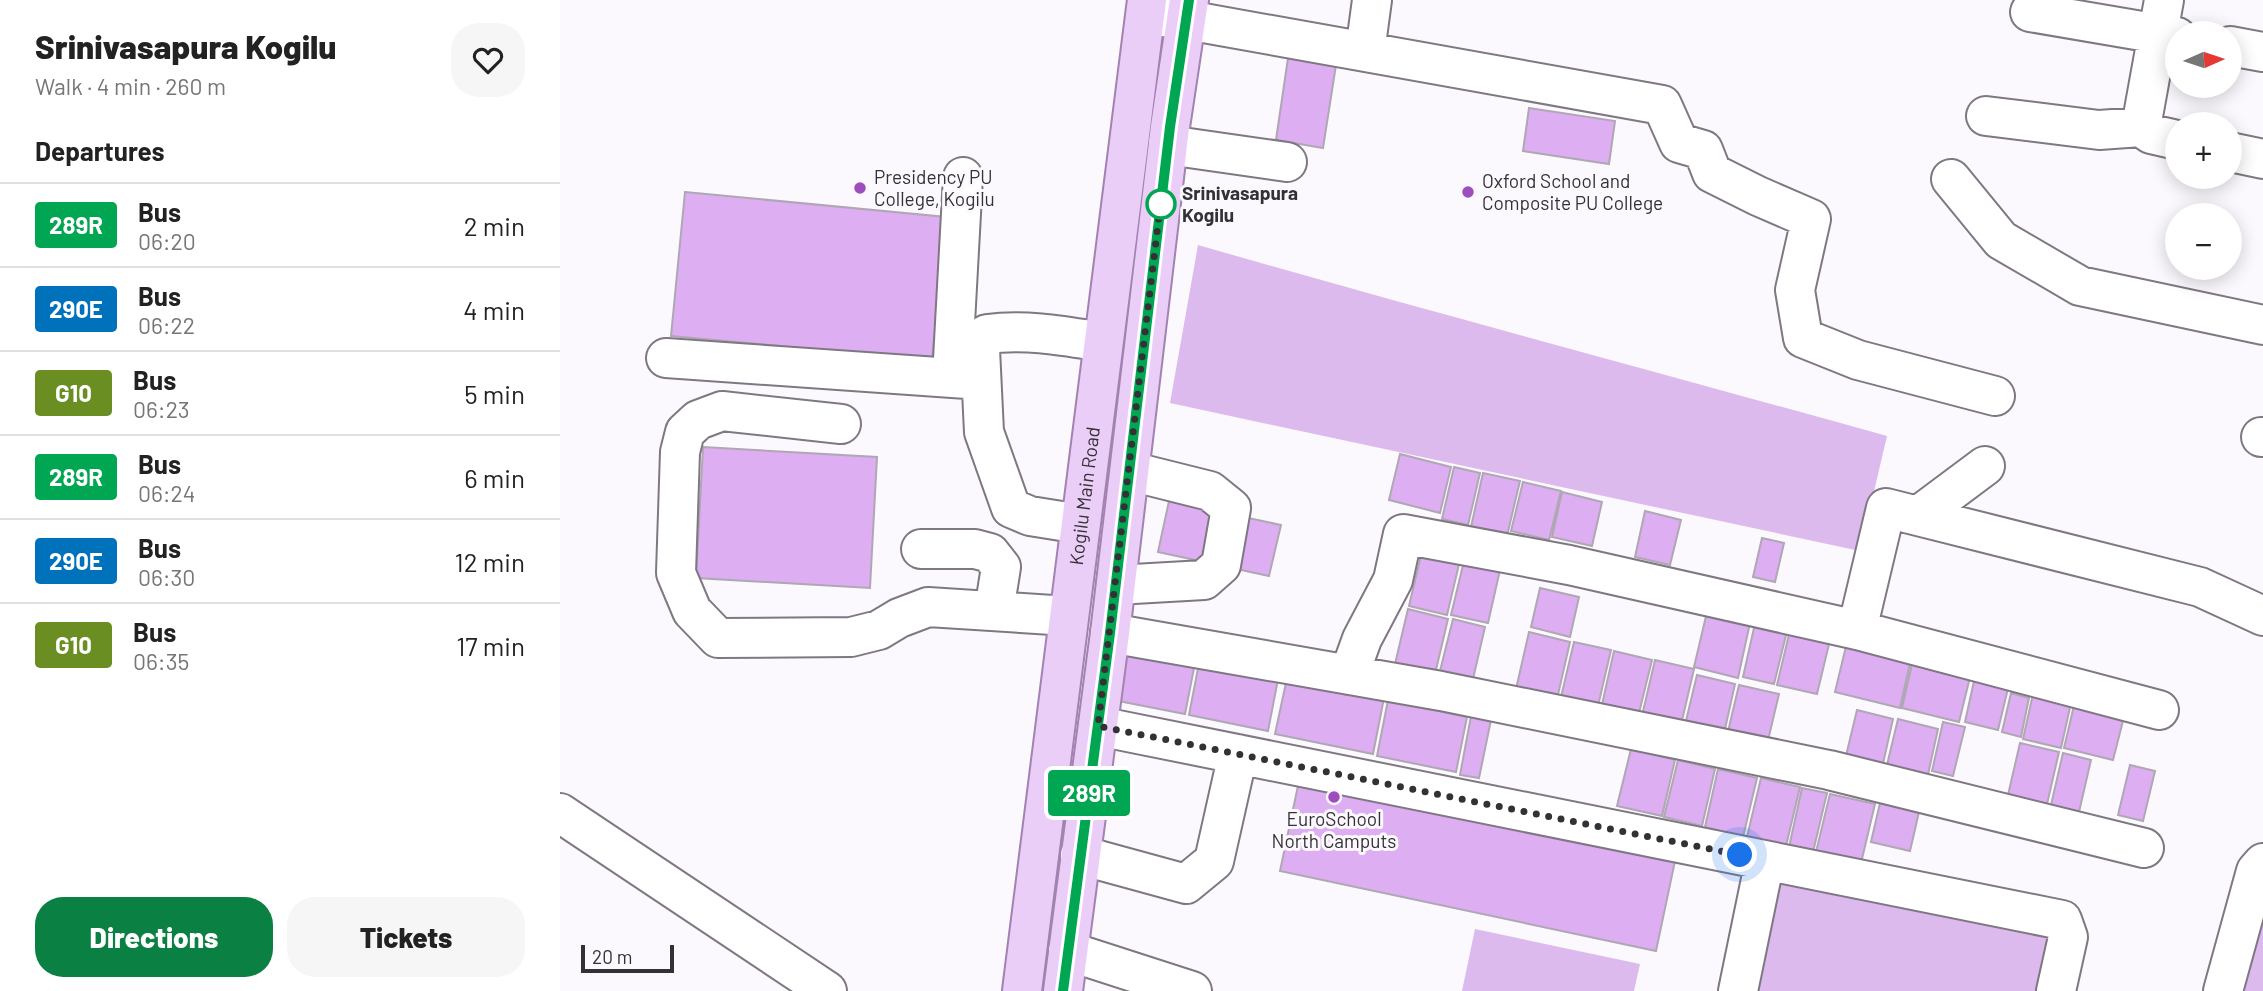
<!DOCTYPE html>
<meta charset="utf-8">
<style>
body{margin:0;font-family:Barlow,sans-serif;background:#f6f6f6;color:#222;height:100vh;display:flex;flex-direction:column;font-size:26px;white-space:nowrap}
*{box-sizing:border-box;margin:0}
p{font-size:23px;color:#767676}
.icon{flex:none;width:38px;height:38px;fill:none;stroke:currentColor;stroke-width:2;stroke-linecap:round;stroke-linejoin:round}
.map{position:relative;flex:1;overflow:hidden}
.drawer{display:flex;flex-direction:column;background:#fff;width:560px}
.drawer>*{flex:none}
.badge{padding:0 14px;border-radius:5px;font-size:24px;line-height:46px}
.needle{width:46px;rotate:87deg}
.buttons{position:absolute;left:1605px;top:21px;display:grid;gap:14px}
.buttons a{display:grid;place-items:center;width:77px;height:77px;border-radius:50%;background:#fff;box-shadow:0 4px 18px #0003;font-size:35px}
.scale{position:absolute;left:21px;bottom:18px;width:93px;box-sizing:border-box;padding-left:7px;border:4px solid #343136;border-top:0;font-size:19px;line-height:24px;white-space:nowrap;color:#343136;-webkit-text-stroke:5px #fcf9fe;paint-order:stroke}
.you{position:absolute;width:35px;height:35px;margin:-18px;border:5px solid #fff;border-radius:50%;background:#1a73e8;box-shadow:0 0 0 10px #1a73e833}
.map>.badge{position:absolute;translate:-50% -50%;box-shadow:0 0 0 4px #fff}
h2{padding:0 35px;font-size:26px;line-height:63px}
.round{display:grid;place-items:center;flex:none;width:74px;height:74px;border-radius:28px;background:#f6f6f6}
.summary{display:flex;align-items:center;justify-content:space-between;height:119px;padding:0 35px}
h1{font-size:33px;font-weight:800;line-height:52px}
.cta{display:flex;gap:14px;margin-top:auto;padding:14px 35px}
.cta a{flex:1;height:80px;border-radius:28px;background:#0b8043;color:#fff;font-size:28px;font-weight:800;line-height:80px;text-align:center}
.cta a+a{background:#f6f6f6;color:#222}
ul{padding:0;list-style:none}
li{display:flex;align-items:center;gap:21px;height:84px;padding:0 35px;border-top:2px solid #e0e0e0}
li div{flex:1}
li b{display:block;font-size:26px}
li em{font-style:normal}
li .badge{min-width:77px;font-weight:700;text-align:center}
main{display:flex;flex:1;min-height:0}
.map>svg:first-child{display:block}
.green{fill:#ddbaed}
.building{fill:#ddaef2;stroke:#afa7b3;stroke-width:2}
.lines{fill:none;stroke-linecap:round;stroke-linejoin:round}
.minor-casing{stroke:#7f7782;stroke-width:42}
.major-casing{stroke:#a282b0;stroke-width:42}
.minor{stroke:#fff;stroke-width:38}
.major{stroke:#ebcef7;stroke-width:38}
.line-casing{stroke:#fff;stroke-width:16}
.line{stroke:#00a651;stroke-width:10}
.walk{stroke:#343136;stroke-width:7;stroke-dasharray:0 12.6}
.poi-dot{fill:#9d4dbd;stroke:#fcf9fe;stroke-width:2.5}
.stop-dot{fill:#fff;stroke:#00a651;stroke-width:3.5}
.labels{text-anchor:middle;stroke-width:6;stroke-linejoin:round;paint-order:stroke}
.poi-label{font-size:19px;fill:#343136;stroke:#fcf9fe;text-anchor:start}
.stop-label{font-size:19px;font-weight:bold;fill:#343136;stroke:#fcf9fe;text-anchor:start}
.street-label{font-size:19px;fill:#343136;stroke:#fcf9fe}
</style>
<main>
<section class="drawer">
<div class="summary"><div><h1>Srinivasapura Kogilu</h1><p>Walk · 4 min · 260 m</p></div><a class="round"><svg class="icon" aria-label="heart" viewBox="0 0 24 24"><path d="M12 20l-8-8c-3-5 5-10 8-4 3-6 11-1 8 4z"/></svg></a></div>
<h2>Departures</h2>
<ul>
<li><span class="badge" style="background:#00a651;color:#fff">289R</span><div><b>Bus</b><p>06:20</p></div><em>2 min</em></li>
<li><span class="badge" style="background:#0072bc;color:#fff">290E</span><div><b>Bus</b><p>06:22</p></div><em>4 min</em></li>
<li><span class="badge" style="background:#6b8e23;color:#fff">G10</span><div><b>Bus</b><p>06:23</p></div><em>5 min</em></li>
<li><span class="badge" style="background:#00a651;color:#fff">289R</span><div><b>Bus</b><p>06:24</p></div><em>6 min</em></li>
<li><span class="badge" style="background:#0072bc;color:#fff">290E</span><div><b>Bus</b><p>06:30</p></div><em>12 min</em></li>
<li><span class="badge" style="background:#6b8e23;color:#fff">G10</span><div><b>Bus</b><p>06:35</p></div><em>17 min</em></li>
</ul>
<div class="cta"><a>Directions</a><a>Tickets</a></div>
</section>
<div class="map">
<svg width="1703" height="991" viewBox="0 0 1703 991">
<rect width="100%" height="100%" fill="#fcf9fe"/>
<path class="green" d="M638,245C867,311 1097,372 1327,436L1300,551L610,403Z
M1220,879L1489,937L1477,991H1197Z
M1703,920V991H1684Z
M915,929L1080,964L1074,991H902Z"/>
<path class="building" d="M728,58L776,65L763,148L716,140Z
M969,108L1055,121L1049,164L963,151Z
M125,192L386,217L372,360L111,336Z
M143,447L317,457L310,588L136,578Z
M840,454L891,467L880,513L829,500Z
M894,467L920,473L908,525L882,519Z
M923,473L960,481L947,536L911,527Z
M963,482L1001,491L989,540L951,531Z
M1002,492L1042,502L1032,546L992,537Z
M609,501L721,525L709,576L598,552Z
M1085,511L1121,520L1110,565L1075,557Z
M1202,538L1224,543L1215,582L1193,577Z
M862,551L900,560L887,615L849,606Z
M904,561L940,570L928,623L891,615Z
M980,588L1019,597L1010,637L971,627Z
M848,609L888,619L875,674L835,664Z
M1147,612L1190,623L1178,678L1134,667Z
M893,619L925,627L913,679L880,671Z
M1196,619L1228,627L1214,684L1183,677Z
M1230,630L1270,640L1257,694L1217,685Z
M969,632L1010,642L997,699L956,689Z
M1288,638L1352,654L1340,708L1275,692Z
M1014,642L1051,650L1038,706L1001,697Z
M569,644L636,658L625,714L558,701Z
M1054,651L1092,660L1078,717L1041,709Z
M1354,655L1412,669L1399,722L1342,708Z
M640,658L719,674L708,731L629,715Z
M1095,660L1134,669L1120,729L1081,720Z
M1416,672L1450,680L1438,730L1405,722Z
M1137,675L1175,684L1163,738L1124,729Z
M727,678L824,698L813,754L715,734Z
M1179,685L1219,694L1206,749L1166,740Z
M1475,685L1513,694L1501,748L1463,739Z
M1451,693L1469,698L1461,737L1442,732Z
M1516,697L1566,709L1553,760L1504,748Z
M828,700L907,717L896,772L817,756Z
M1297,710L1333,719L1322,768L1285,760Z
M911,716L931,720L919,778L900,775Z
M1338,719L1378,729L1367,779L1326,769Z
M1383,722L1405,727L1393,776L1372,771Z
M1460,743L1499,752L1487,804L1448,795Z
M1071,749L1115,760L1102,816L1057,806Z
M1503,753L1531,760L1519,812L1491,805Z
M1118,760L1155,769L1142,826L1104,817Z
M1570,765L1595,771L1583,821L1558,815Z
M1158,769L1197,778L1183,837L1145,827Z
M1201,778L1240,787L1226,846L1187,837Z
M739,781L1115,861L1096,951L720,871Z
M1242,788L1267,793L1253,852L1229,847Z
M1270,794L1315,804L1301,863L1256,852Z
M1320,803L1359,812L1350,851L1311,842Z"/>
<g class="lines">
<defs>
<path id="minor" d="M1604,0L1581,127L1591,134L1617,140
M1470,12L1617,37
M586,15L627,20L1102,105L1119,143L1143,150L1152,173L1198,196L1251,219L1235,290L1243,338L1298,360L1435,396
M1670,46L1703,52
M805,52L812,0
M1426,116L1539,130L1581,127
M608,145L727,162
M1670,152L1703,159
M1391,179L1441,240L1520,286L1703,325
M106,358L421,380
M392,378L403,177
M281,424L162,411L138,420L125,432L120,452L116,573L132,611L158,638L291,637L319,630L339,618L368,607L508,616
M1701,437H1703
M1358,516L1425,466
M520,524L470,516L451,508L424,432L420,349L427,334C467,329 504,336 542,342
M361,549H415L430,553L441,567L434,611
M556,585L644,580L661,565L671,508L650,491L570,471
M1297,630L1326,508L1640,587L1703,616
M550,633L881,691L1269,770L1584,848
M789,675L802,639L833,580L843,534L1009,565L1297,630L1599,710
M538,726L1502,920L1508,937L1496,991
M0,813L267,991
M520,855L626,884L654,861L678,754
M508,951L632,991
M1178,991L1205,860
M1663,991L1696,871L1703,863"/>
<g id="major">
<path id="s1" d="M462,991L587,0"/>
<path d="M503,991L550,633L610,127L629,0"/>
</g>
</defs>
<use href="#minor" class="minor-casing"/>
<use href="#major" class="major-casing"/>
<use href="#minor" class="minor"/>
<use href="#major" class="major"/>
</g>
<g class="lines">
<defs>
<path id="line" d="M503,991L550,633L610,127L629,0"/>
</defs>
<use href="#line" class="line-casing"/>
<use href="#line" class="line"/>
<path class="walk" d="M601,204V199L538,726L1180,855"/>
</g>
<g class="poi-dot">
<circle cx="300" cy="188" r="7"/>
<circle cx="908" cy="192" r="7"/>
<circle cx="774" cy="797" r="7"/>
</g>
<circle class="stop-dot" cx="601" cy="204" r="14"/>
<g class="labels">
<g class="poi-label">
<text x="314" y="184">Presidency PU<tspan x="314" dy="22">College, Kogilu</tspan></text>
<text x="922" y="188">Oxford School and<tspan x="922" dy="22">Composite PU College</tspan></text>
<text x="774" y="826" text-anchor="middle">EuroSchool<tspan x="774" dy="22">North Camputs</tspan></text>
</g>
<g class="stop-label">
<text x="622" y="200">Srinivasapura<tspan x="622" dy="22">Kogilu</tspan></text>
</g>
<g class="street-label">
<text dy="7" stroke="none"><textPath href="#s1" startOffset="499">Kogilu Main Road</textPath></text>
</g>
</g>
</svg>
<div class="buttons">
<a><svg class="needle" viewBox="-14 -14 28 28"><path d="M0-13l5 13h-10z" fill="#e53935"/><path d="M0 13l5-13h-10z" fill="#767676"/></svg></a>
<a>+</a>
<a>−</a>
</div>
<div class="scale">20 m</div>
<div class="you" style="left:1180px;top:855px"></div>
<b class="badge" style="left:529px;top:793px;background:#00a651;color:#fff">289R</b>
</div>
</main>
